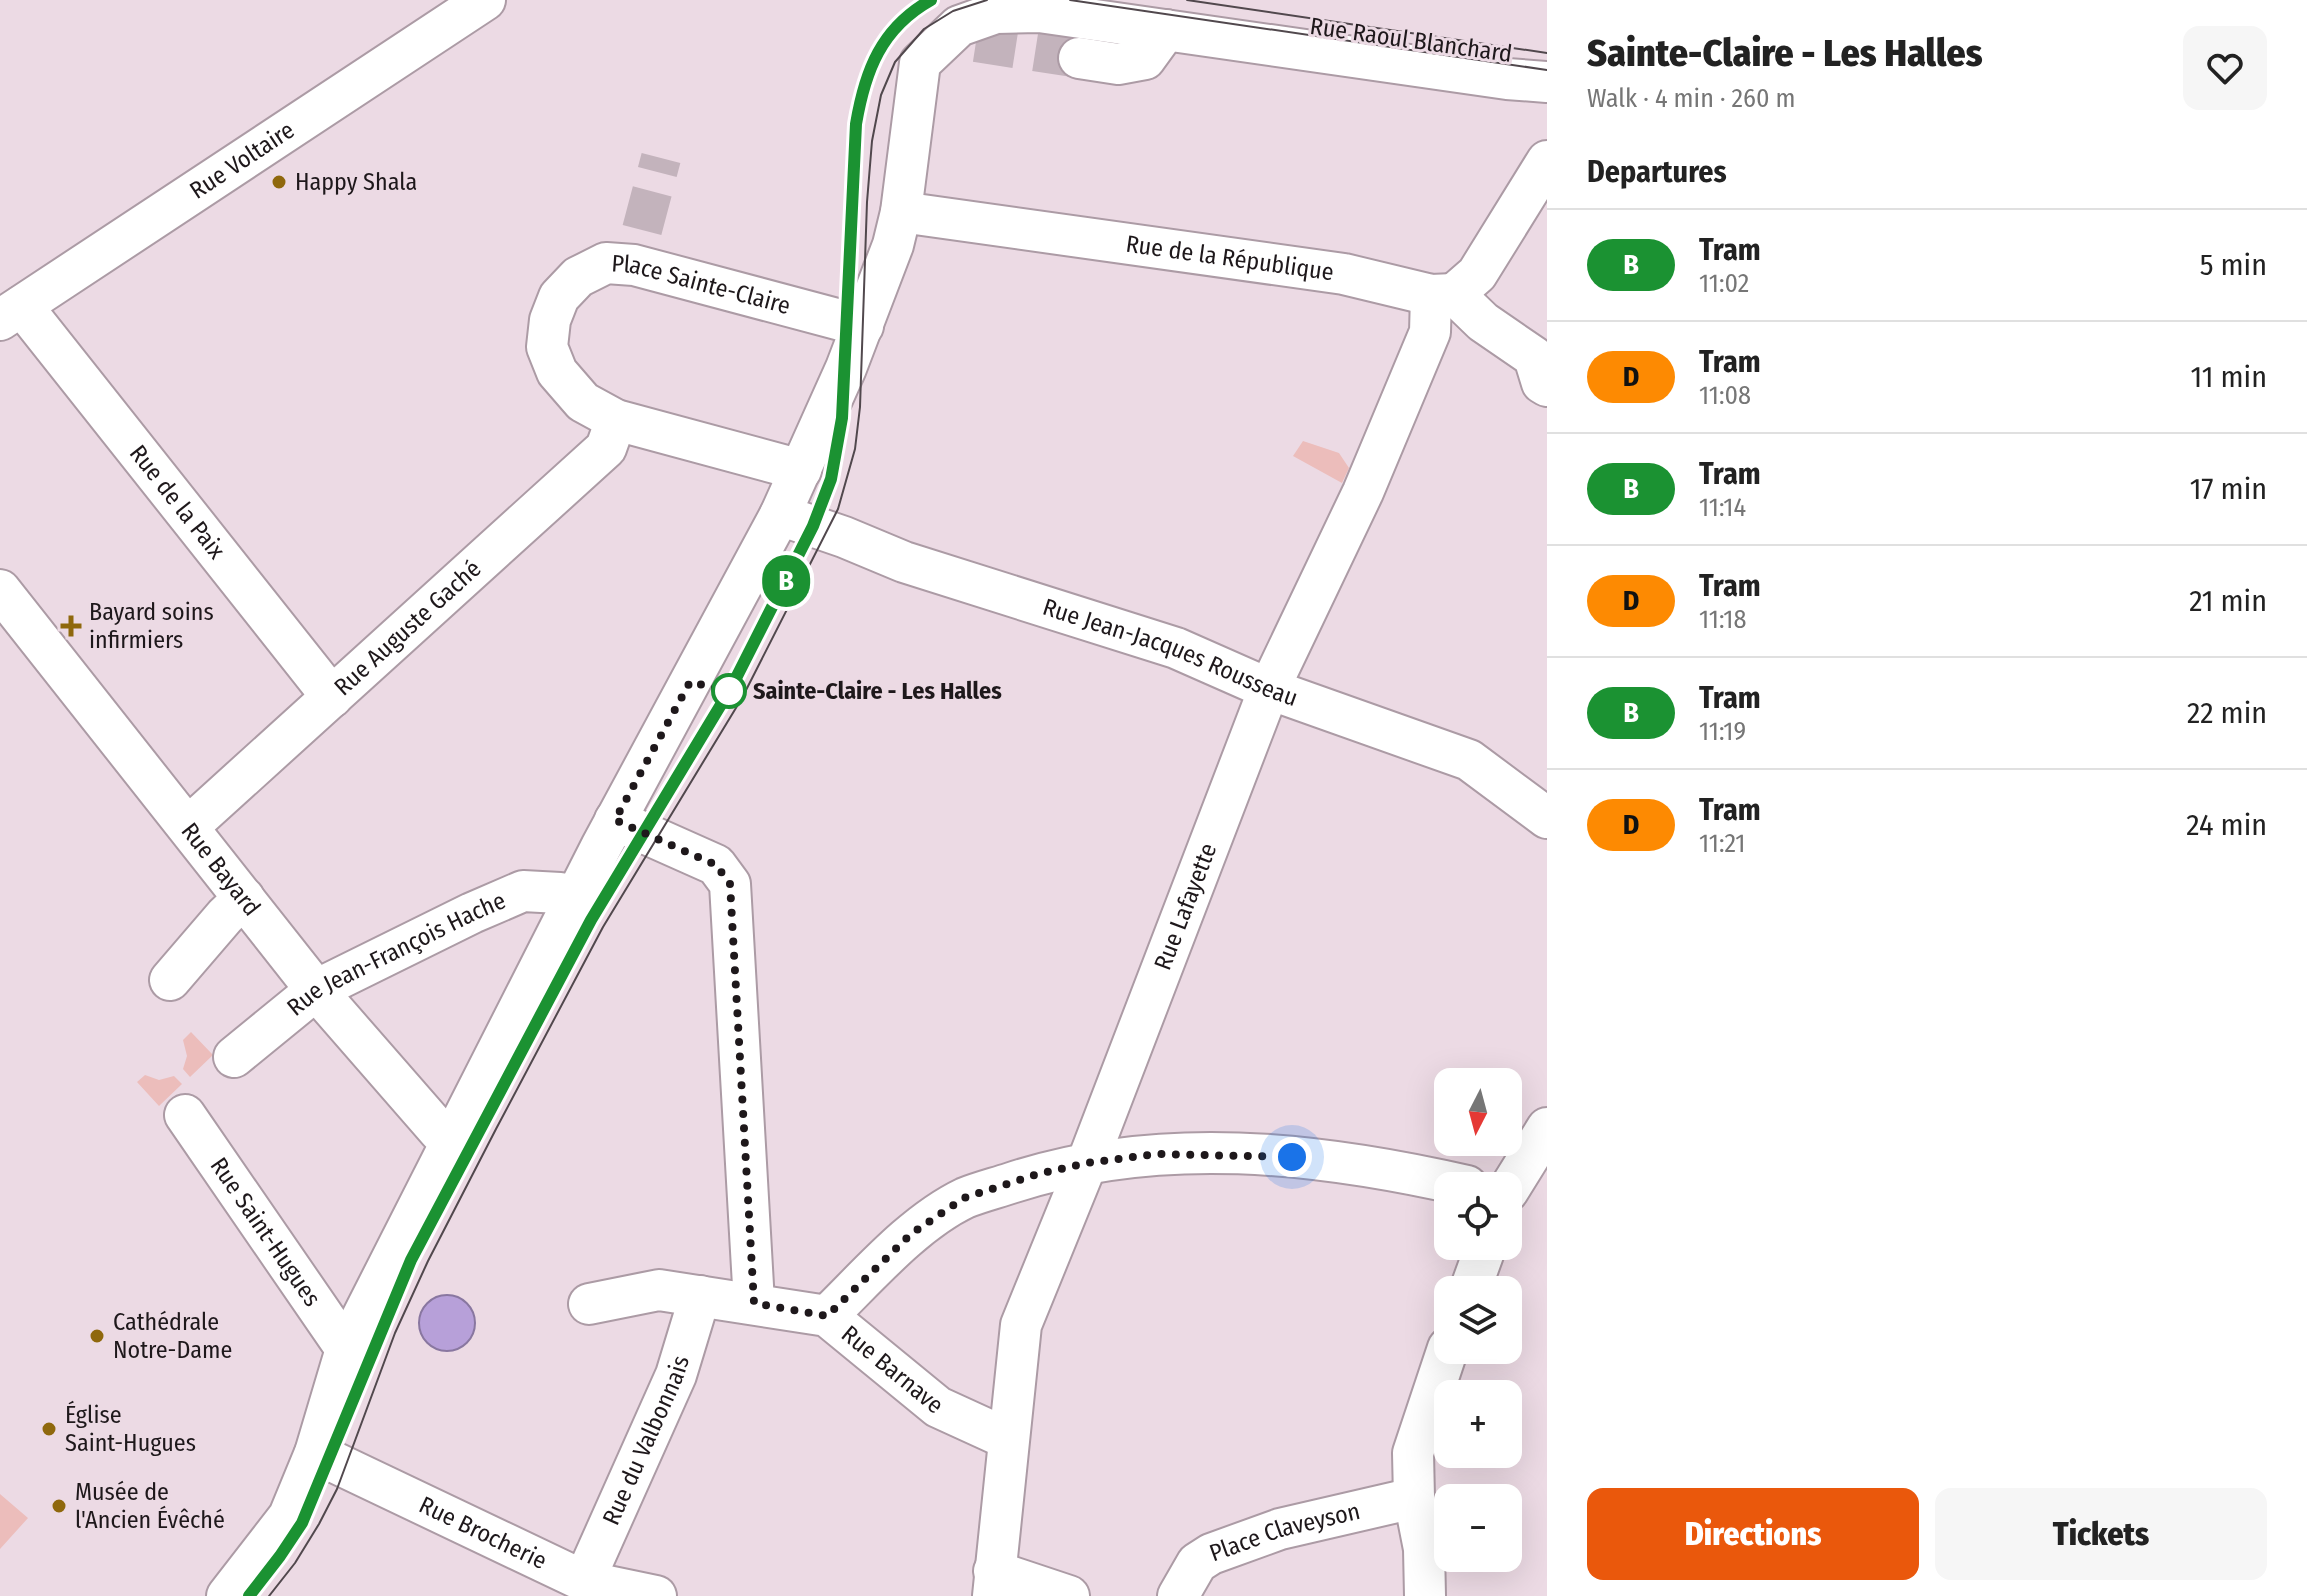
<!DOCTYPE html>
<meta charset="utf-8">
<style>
body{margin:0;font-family:"Fira Sans Condensed",sans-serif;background:#f6f6f6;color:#222;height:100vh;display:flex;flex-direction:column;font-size:30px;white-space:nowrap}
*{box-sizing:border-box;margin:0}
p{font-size:26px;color:#767676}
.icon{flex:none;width:44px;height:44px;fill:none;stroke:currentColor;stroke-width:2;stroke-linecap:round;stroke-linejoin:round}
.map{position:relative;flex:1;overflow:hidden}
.panel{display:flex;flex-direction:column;background:#fff;width:760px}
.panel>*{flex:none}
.badge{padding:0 16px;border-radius:26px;font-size:28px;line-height:52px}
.needle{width:52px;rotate:186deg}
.fabs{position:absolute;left:1434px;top:1068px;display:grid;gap:16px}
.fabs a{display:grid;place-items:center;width:88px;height:88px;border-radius:16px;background:#fff;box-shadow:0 8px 32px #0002;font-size:40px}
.you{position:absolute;width:40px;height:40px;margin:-20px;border:6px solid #fff;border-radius:50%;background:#1a73e8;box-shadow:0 0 0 12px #1a73e833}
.map>.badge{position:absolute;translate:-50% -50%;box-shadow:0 0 0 4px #fff}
h2{padding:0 40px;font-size:30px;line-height:72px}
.round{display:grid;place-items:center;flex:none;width:84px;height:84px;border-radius:16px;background:#f6f6f6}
.head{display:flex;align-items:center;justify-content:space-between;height:136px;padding:0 40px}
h1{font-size:38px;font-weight:800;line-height:60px}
.primary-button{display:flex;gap:16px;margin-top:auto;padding:16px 40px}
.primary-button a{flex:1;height:92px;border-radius:16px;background:#ea580c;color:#fff;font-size:32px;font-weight:800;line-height:92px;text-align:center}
.primary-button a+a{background:#f6f6f6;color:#222}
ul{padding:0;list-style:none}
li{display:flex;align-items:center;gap:24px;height:112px;padding:0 40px;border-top:2px solid #e0e0e0}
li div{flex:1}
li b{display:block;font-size:30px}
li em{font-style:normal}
li .badge{min-width:88px;font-weight:700;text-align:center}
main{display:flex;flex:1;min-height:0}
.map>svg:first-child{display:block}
.green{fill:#ecbdbb}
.water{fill:#b7a0d9;stroke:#8977a0;stroke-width:2}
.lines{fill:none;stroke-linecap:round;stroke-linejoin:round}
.minor-tunnel{stroke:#c3b3bc;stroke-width:40;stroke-dasharray:40 20;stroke-linecap:butt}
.minor-casing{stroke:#ac9ba5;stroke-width:44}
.minor{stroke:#fff;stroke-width:40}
.tram{stroke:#51484d;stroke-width:2}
.line-casing{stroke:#fff;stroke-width:18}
.line{stroke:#1b9232;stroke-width:12}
.walk{stroke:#1e181b;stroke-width:8;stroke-dasharray:0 14.4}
.poi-dot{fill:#8f680d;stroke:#ecdae4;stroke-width:3}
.stop-dot{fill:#fff;stroke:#1b9232;stroke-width:4}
.labels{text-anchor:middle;stroke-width:6;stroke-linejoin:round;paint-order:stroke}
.street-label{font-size:24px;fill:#1e181b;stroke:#ecdae4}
.poi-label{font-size:24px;fill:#1e181b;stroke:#ecdae4;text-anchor:start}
.stop-label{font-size:24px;font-weight:bold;fill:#1e181b;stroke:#ecdae4;text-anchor:start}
</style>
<main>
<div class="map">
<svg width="1547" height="1596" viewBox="0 0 1547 1596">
<rect width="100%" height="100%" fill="#ecdae4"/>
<path class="green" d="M1303,441L1339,453L1349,468L1342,483L1293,456Z
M191,1032L213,1055L190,1077L183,1069L187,1056L183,1040Z
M145,1075L159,1080L174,1076L182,1084L159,1106L137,1082Z
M0,1494L28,1518L0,1549Z"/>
<path class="water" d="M419 1323a28 28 0 1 1 56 0a28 28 0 1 1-56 0Z"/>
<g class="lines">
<path class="minor-tunnel" d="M976,42L1079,58
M642,230L661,158"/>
<defs>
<g id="minor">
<path d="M1079,58L1118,64L1145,59L1166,30"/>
<path id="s1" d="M901,212L1344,274L1431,295L1454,294"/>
<path d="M1454,294L1477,274L1547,161"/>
<path d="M1454,294L1483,322L1534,357L1542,383L1547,386"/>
<path id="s2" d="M22,306L332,697"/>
<path id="s3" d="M0,320L485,0"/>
<path id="s4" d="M801,470L616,420L583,402L557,372L547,347L550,320L559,297L578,277L606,263L634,265L863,326"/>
<path id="s5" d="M780,515L844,537L904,562L1176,648L1269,689L1469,760L1547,818"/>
<path id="s6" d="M0,590L316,990L439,1131L451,1139"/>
<path d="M615,820L716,865L730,884L754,1303"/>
<path id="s7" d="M187,825L199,817L606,448L616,420"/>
<path d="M170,980L225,916L244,898"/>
<path id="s8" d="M234,1057L316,990L472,913L523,891L560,893L574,899"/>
<path id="s9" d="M185,1115L346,1349"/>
<path d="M1508,1191L1547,1128"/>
<path d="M1470,1290L1486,1246"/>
<path id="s10" d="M589,1304L659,1290L827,1316L938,1407L1008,1439"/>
<path d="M827,1316C868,1276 913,1223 965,1198C980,1192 996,1188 1011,1183C1159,1134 1318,1152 1467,1186"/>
<path id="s11" d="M315,1453L584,1581L656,1596"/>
<path d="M994,1571L1069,1596"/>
<path id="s12" d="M584,1581L676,1375L700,1296"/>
<path d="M227,1596L289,1516L315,1453L346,1349L601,847L780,515L846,368L893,245L901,212L920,63L959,26L996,13L1039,12L1507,79L1547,82"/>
<path id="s13" d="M993,1596L1021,1325L1087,1163L1269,689L1363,492L1430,332L1431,295"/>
<path id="s14" d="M1178,1596L1197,1563L1211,1554L1280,1529L1414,1498"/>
<path d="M1425,1596L1424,1549L1414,1498L1413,1453L1448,1348"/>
</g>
</defs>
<use href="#minor" class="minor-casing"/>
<use href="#minor" class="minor"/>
<path class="tram" d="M1070,0L1547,70
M1187,0L1547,53
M248,1596L280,1556L302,1523L411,1260L591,920L731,688L813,526L824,499L836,460L844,395L856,124C865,72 882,28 931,0
M269,1596L295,1563L319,1524L337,1489L395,1333L428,1261L496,1129L603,927L742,698L838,509L855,449L860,407L867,202L872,141L881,95L895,62L924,29L953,11L987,0"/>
</g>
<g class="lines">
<defs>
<path id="line" d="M249,1596L280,1556L302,1523L411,1260L591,920L731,688L813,526L831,479L842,418L856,124C865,71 881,28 931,0"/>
</defs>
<use href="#line" class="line-casing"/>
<use href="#line" class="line"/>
<path class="walk" d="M729,691L690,682L615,820L716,865L730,884L754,1303L827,1316L911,1234L964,1198L1038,1174L1087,1163L1156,1154L1292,1157"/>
</g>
<g class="poi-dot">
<circle cx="279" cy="182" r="8"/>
<path d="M67 614h8v8h8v8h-8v8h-8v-8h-8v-8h8z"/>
<circle cx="97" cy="1336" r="8"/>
<circle cx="49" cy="1429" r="8"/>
<circle cx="59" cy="1506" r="8"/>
</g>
<circle class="stop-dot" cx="729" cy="691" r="16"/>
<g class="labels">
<g class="street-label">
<text transform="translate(1411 40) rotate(8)" y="8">Rue Raoul Blanchard</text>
<text dy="8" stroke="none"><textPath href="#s3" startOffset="290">Rue Voltaire</textPath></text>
<text dy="8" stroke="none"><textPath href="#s1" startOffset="332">Rue de la République</textPath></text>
<text dy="8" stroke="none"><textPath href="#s4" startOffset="504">Place Sainte-Claire</textPath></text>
<text dy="8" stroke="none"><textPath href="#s2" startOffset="250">Rue de la Paix</textPath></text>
<text dy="8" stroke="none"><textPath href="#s7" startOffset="296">Rue Auguste Gaché</textPath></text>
<text dy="8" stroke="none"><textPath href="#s5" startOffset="414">Rue Jean-Jacques Rousseau</textPath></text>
<text dy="8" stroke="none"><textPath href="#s6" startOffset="356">Rue Bayard</textPath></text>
<text dy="8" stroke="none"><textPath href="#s13" startOffset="722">Rue Lafayette</textPath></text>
<text dy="8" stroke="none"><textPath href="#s8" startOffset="194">Rue Jean-François Hache</textPath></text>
<text dy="8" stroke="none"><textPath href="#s9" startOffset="142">Rue Saint-Hugues</textPath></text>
<text dy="8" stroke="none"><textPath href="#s10" startOffset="326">Rue Barnave</textPath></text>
<text dy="8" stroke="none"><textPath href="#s12" startOffset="154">Rue du Valbonnais</textPath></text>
<text dy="8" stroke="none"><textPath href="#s11" startOffset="186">Rue Brocherie</textPath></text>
<text dy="8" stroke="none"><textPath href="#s14" startOffset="132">Place Claveyson</textPath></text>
</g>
<g class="poi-label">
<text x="295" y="190">Happy Shala</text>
<text x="89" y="620">Bayard soins<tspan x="89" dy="28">infirmiers</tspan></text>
<text x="113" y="1330">Cathédrale<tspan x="113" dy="28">Notre-Dame</tspan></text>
<text x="65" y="1423">Église<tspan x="65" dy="28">Saint-Hugues</tspan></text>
<text x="75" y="1500">Musée de<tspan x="75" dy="28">l'Ancien Évêché</tspan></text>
</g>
<g class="stop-label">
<text x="753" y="699">Sainte-Claire - Les Halles</text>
</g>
</g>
</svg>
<div class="fabs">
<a><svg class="needle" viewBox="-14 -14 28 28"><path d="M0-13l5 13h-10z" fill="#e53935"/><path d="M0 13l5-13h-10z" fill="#767676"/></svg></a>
<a><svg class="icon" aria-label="locate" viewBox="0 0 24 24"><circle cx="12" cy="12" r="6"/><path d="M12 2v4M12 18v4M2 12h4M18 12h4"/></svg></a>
<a><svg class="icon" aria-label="layers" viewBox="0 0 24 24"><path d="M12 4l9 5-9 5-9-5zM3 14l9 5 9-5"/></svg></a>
<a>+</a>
<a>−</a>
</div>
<div class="you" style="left:1292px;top:1157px"></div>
<b class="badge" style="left:786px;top:581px;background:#1b9232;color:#fff">B</b>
</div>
<section class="panel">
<div class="head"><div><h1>Sainte-Claire - Les Halles</h1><p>Walk · 4 min · 260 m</p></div><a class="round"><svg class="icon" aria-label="heart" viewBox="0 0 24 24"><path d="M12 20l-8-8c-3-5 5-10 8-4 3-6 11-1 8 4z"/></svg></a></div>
<h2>Departures</h2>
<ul>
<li><span class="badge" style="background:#1b9232;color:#fff">B</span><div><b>Tram</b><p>11:02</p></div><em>5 min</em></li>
<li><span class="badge" style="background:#fd8a02;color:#111">D</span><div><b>Tram</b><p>11:08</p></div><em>11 min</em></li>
<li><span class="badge" style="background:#1b9232;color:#fff">B</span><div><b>Tram</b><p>11:14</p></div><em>17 min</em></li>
<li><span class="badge" style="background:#fd8a02;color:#111">D</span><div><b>Tram</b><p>11:18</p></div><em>21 min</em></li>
<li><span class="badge" style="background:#1b9232;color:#fff">B</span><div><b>Tram</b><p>11:19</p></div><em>22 min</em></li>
<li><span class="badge" style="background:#fd8a02;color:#111">D</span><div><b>Tram</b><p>11:21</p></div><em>24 min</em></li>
</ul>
<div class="primary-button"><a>Directions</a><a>Tickets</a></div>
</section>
</main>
